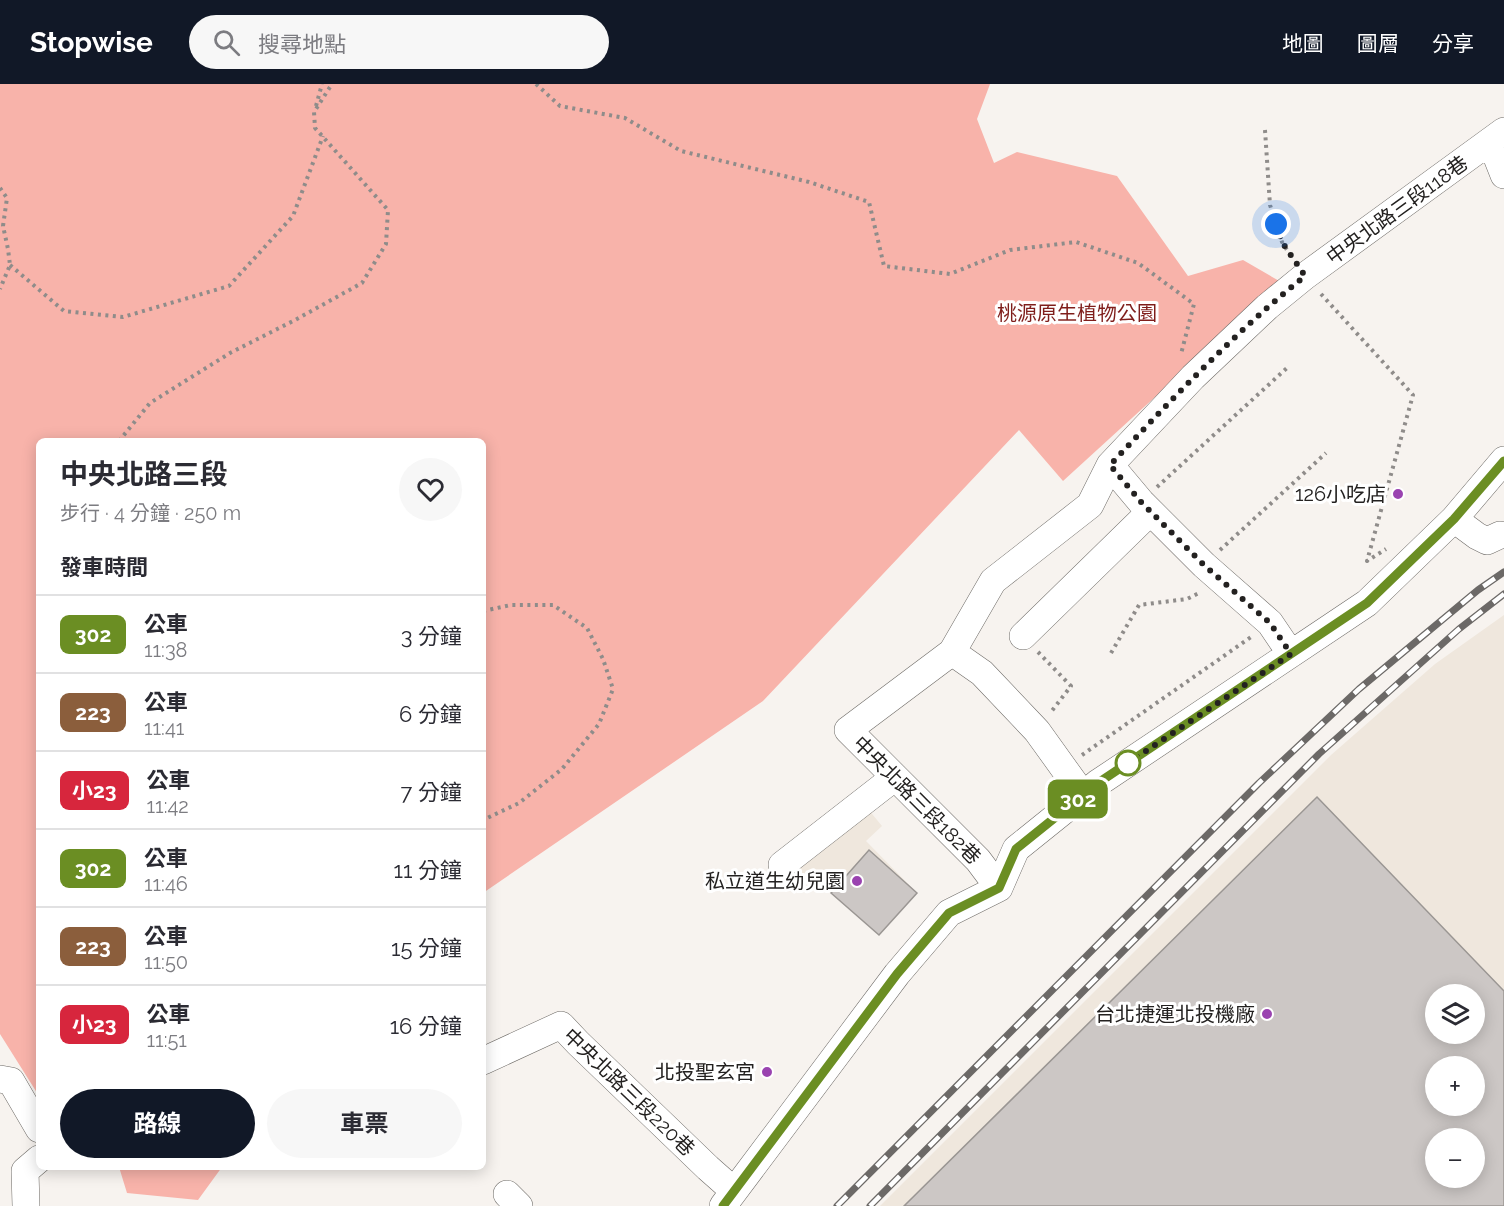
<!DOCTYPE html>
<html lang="zh-TW">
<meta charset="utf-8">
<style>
body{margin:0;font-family:Raleway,"Noto Sans TC",sans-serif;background:#f7f7f7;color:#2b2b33;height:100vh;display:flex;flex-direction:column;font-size:22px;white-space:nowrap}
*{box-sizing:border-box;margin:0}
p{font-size:20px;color:#7c7c81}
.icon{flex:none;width:33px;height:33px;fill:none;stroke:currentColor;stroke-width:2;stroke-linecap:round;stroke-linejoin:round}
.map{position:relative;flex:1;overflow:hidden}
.drawer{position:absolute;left:36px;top:354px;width:450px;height:732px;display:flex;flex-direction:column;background:#fff;border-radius:9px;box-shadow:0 3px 15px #0003}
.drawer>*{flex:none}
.badge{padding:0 12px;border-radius:9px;font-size:21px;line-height:39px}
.tools{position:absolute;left:1425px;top:900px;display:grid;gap:12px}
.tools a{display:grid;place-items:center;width:60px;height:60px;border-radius:50%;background:#fff;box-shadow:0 3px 15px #0003;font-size:30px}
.you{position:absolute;width:30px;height:30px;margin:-15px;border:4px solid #fff;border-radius:50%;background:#1a73e8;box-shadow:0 0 0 9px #1a73e833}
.map>.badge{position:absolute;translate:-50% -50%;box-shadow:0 0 0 3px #fff}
h2{padding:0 24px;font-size:22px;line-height:54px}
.round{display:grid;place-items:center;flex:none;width:63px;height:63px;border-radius:32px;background:#f7f7f7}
.headline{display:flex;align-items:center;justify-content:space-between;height:102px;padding:0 24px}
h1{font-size:28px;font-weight:700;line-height:45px}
.cta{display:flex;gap:12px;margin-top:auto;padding:12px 24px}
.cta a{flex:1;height:69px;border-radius:36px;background:#111827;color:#fff;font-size:24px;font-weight:700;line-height:69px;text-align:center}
.cta a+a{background:#f7f7f7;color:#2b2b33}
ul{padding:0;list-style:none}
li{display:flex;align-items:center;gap:18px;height:78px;padding:0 24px;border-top:2px solid #e1e1e2}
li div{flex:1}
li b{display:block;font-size:22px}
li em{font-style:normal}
li .badge{min-width:66px;font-weight:700;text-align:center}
header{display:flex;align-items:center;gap:36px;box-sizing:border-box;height:84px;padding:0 30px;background:#111827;color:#fff}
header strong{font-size:28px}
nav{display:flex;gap:33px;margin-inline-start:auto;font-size:21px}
.search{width:420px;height:54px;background:#f7f7f7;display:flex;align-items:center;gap:15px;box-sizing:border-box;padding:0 21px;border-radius:33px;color:#7c7c81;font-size:22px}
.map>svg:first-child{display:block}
.built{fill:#efe7dd;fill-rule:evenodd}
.green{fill:#f8b3aa}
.building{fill:#ccc7c5;stroke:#9a9693;stroke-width:1.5;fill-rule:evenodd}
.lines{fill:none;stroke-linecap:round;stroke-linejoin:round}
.minor-casing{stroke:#6d6a66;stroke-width:28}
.path{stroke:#8f8c8a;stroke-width:4;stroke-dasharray:3 4.5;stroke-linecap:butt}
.minor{stroke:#fff;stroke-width:27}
.rail-casing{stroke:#6c6967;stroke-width:7}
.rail{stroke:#fff;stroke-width:4.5;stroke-dasharray:14;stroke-linecap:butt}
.line-casing{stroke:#fff;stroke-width:14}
.line{stroke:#6b8e23;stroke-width:9}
.walk{stroke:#232120;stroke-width:6;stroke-dasharray:0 10.8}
.poi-dot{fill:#9a43b0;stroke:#fff;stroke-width:2}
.stop-dot{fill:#fff;stroke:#6b8e23;stroke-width:3}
.labels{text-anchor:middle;stroke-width:6;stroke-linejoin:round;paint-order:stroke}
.street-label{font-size:20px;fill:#232120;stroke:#fff}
.park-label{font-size:20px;fill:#7f1e1b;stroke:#fff}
.poi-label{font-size:20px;fill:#232120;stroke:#fff;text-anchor:end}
</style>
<header>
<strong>Stopwise</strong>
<div class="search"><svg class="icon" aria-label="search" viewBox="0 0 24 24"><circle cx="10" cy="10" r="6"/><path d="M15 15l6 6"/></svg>搜尋地點</div>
<nav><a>地圖</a><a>圖層</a><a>分享</a></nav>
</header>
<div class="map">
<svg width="1504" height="1122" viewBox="0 0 1504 1122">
<rect width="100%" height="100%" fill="#f7f3ef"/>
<path class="built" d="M1504,531V1122H880L1331,671L1435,580ZM1436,910H1474V950H1436ZM1436,982H1474V1022H1436ZM1436,1054H1474V1094H1436Z
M868,725L882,742L866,757L917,809L879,851L831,809L789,785Z"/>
<path class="green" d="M0,0H990L977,35L994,79L1017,68L1117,92L1188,192L1243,176L1281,198L1063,397L1019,346L763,617L483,809V357H39V1012L0,950Z
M119,1083H222L198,1116L127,1109Z"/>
<path class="building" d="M1317,713L1504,907V1122H904ZM1436,910H1474V950H1436ZM1436,982H1474V1022H1436ZM1436,1054H1474V1094H1436Z
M869,766L917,809L879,851L831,809Z"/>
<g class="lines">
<defs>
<path id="minor" d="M1491,58L1504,91
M1110,381L1141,418L1204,481L1270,539L1291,570
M1454,435L1477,452L1487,457L1500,451
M1023,552L1150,428
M952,568L982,589L1037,647L1083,711
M782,781L895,693
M999,804L978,776L848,646L952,568L993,497L1090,421L1110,381L1193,293L1267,223L1305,192L1504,47
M483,977L561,941L578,959L708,1084L734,1107
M0,995L11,997L39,1045
M507,1110L519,1122
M26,1122L25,1087L39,1075
M723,1122L897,890L949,829L999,804L1016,765L1098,699L1367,519L1454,435L1504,376"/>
</defs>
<use href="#minor" class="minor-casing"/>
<path class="path" d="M536,0L560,22L625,34L681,67L809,98L869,118L884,182L950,190L1010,166L1076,158L1138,179L1194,220L1181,270
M316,22L322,0
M1265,46L1270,121L1282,158L1292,174
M0,104L7,114L3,142L8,165L10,181L0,205
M10,181L64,227L123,233L229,202L293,132L323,52
M1321,210L1413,311L1367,477L1386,465
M119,357L150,319L230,269L295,236L362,199L386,160L388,126L315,44L314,28L332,0
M1157,403L1288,283
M1220,466L1326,369
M483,527L511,521H553L587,544L603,575L613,605L599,640L562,685L519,719L483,736
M1038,568L1071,602L1051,628
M1111,569L1139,521L1187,515L1201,508
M1082,671L1251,553"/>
<use href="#minor" class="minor"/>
<defs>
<path id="rail" d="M837,1122L1259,699L1359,605L1478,506L1504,488
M870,1122L1319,670L1459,545L1504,510"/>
</defs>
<use href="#rail" class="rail-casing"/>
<use href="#rail" class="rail"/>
</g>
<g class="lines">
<defs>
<path id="line" d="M723,1122L897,890L949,829L999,804L1016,765L1098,699L1367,519L1454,435L1504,377"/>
</defs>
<use href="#line" class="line-casing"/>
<use href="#line" class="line"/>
<path class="walk" d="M1128,679L1291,570L1270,539L1204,481L1141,418L1110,381C1172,315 1234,249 1305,192L1282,158L1276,140"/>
</g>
<g class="poi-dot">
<circle cx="1398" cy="410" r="6"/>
<circle cx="857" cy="797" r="6"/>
<circle cx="1267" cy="930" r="6"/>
<circle cx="767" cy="988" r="6"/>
</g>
<circle class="stop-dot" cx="1128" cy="679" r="12"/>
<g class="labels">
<g class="street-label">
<text transform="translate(1397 126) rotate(-36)" y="7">中央北路三段118巷</text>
<text transform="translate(917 716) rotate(45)" y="7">中央北路三段182巷</text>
<text transform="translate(629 1008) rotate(44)" y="7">中央北路三段220巷</text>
</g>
<g class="park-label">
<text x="1077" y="236">桃源原生植物公園</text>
</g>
<g class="poi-label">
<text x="1386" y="417">126小吃店</text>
<text x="845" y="804">私立道生幼兒園</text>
<text x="1255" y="937">台北捷運北投機廠</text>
<text x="755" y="995">北投聖玄宮</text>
</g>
</g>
</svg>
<div class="tools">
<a><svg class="icon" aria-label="layers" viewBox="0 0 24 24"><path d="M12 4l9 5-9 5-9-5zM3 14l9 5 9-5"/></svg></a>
<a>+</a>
<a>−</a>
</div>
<div class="you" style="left:1276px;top:140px"></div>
<b class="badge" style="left:1078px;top:715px;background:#6b8e23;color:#fff">302</b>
<section class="drawer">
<div class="headline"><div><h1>中央北路三段</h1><p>步行 · 4 分鐘 · 250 m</p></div><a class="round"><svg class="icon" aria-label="heart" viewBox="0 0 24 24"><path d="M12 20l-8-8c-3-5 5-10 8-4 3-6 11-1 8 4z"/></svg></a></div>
<h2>發車時間</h2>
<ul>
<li><span class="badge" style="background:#6b8e23;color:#fff">302</span><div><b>公車</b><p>11:38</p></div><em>3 分鐘</em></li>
<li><span class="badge" style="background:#8b5e3c;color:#fff">223</span><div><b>公車</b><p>11:41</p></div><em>6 分鐘</em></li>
<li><span class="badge" style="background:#d7263d;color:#fff">小23</span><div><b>公車</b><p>11:42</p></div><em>7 分鐘</em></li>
<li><span class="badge" style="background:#6b8e23;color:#fff">302</span><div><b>公車</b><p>11:46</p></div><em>11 分鐘</em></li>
<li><span class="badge" style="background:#8b5e3c;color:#fff">223</span><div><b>公車</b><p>11:50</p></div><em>15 分鐘</em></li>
<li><span class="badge" style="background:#d7263d;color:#fff">小23</span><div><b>公車</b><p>11:51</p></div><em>16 分鐘</em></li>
</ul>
<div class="cta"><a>路線</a><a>車票</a></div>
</section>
</div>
